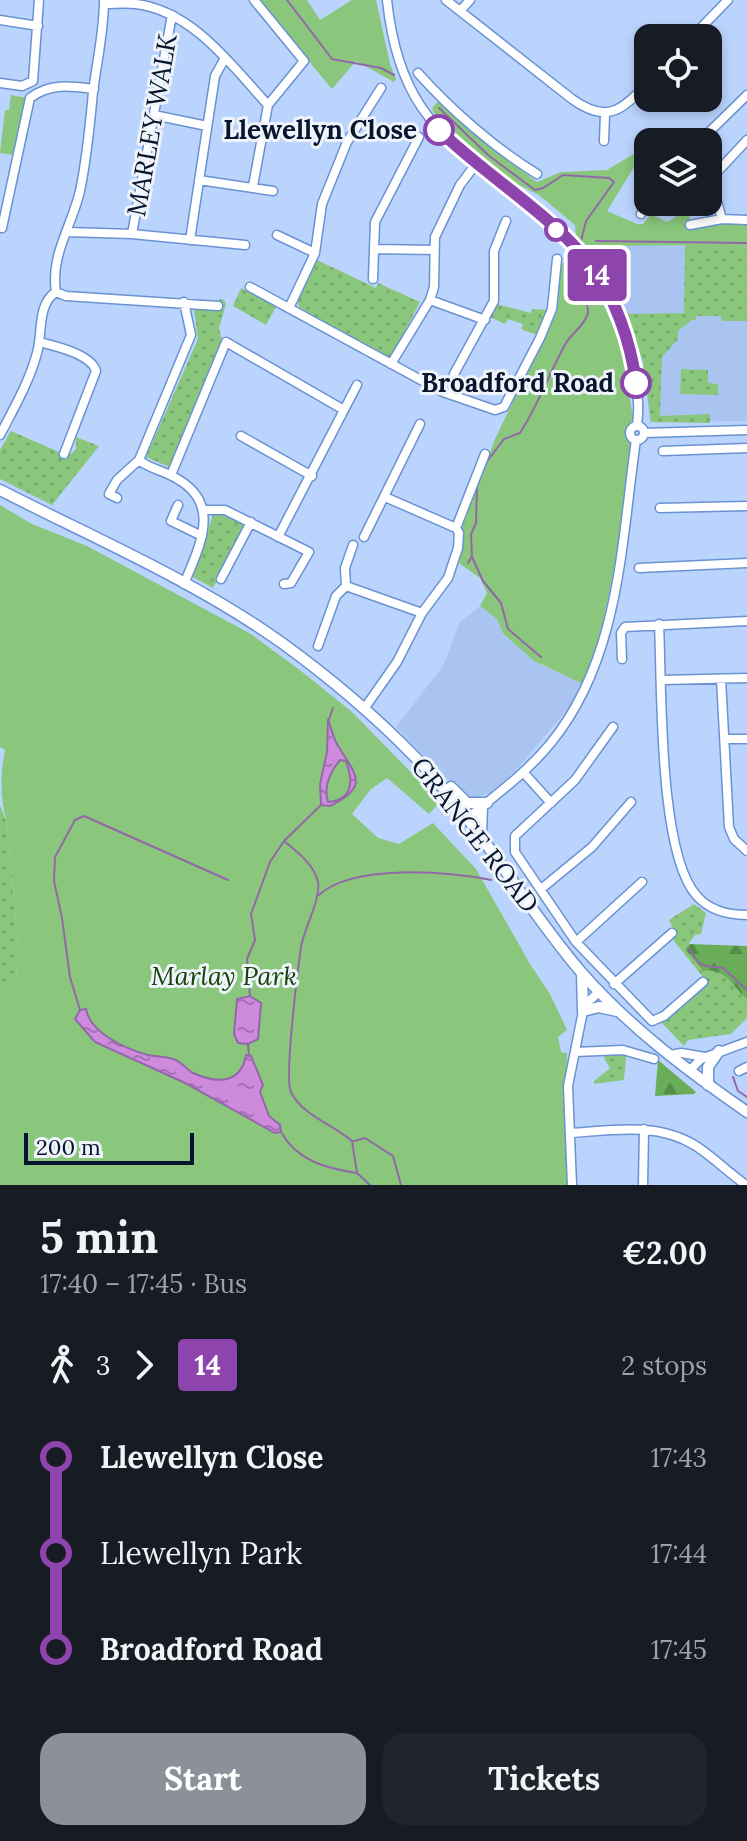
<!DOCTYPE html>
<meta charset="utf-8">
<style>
body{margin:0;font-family:Lora,serif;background:#20242c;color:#f1f3f6;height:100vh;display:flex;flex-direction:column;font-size:30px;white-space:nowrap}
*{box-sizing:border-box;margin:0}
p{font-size:26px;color:#9ea1a6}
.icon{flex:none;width:44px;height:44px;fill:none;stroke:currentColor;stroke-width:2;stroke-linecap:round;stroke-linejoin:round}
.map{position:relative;height:1185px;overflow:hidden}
.panel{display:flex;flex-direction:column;background:#171b24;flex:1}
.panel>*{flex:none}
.badge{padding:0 16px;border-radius:6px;font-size:28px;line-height:52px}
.buttons{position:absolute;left:634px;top:24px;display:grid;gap:16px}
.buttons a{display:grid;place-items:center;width:88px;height:88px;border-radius:16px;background:#171b24;box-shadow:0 4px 12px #0003;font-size:40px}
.scale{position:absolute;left:24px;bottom:20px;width:170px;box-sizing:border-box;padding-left:8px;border:4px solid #07162e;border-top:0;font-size:22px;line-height:28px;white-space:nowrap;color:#07162e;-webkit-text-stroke:6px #eff3fa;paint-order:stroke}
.map>.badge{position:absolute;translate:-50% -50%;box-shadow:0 0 0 4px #fff}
.legs{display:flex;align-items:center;gap:12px;height:88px;padding:0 40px;font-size:26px}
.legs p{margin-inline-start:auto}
.headline{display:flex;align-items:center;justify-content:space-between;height:136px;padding:0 40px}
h1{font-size:44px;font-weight:700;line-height:60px}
.cta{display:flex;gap:16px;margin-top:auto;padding:16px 40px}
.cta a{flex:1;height:92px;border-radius:24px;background:#8c9099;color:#fff;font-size:32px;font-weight:700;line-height:92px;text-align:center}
.cta a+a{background:#20242c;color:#f1f3f6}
ul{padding:0 40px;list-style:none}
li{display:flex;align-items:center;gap:28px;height:96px;font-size:30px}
li i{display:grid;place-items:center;width:12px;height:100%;margin:0 10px;background:currentColor}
li i::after{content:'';width:20px;height:20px;margin:-10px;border:6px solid;border-radius:50%;background:#171b24}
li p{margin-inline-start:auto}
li:first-child i{background:linear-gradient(#0000 50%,currentColor 0)}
li:last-child i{background:linear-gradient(currentColor 50%,#0000 0)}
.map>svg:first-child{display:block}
.built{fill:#a9c4f0}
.grass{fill:url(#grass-dots)}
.forest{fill:url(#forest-firs)}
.green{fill:#8ac77c}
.water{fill:url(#water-ripples);stroke:#9268a9;stroke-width:2;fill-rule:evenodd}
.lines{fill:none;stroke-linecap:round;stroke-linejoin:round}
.stream{stroke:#9268a9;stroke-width:2}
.minor-casing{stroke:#6a92d3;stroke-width:11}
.major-casing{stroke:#6a92d3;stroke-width:13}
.minor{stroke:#fff;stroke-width:8}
.major{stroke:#fff;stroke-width:10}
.line-1-casing{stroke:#fff;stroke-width:18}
.line-1{stroke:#8e44ad;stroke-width:12}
.stop-1-dot{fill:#fff;stroke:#8e44ad;stroke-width:4}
.labels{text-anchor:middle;stroke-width:6;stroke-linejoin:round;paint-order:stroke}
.street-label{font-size:26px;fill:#07162e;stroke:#eff3fa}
.stop-label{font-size:26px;font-weight:bold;fill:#07162e;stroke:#eff3fa;text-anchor:end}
.park-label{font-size:26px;font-style:italic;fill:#154308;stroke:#eff3fa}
</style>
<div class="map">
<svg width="747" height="1185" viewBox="0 0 747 1185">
<defs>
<pattern id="grass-dots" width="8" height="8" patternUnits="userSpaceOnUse" patternTransform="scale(2)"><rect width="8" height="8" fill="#8ac77c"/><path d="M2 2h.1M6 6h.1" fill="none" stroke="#76aa6c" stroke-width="1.8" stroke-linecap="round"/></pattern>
<pattern id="forest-firs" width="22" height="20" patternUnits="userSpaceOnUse" patternTransform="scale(2)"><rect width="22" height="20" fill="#69ad59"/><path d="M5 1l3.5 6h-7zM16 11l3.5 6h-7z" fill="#548c4a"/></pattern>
<pattern id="water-ripples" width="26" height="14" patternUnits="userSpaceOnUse" patternTransform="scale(2)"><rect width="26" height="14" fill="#ce8bde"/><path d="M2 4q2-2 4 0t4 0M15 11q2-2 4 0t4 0" fill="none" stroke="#a571b4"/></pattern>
</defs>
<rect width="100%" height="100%" fill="#bad4fd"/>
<path class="built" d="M733,245L747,248V421L650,422L643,361L633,331L618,295L589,250L598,246Z
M480,606L497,619L503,635L541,665L583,684L575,700L518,768L490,793L470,799L464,796L396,727L443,666L460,622Z"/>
<path class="grass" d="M685,245H733L747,248V321H722L721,316H696V320H692L678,331V339L662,357L660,416L710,414V423L651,422L643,362L626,314L684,313Z
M317,260L376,288L378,283L420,302L392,356L385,359L299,307L297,299Z
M241,288L277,305L266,325L233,306Z
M219,299L224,300L226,304L219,328L222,342L169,467L146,457L198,339L194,309L220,311L222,308Z
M496,304L531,313L532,309L548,310L537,335L521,329L523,324L508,319L505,324L490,317Z
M681,369L708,370V383L718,384V395L680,394Z
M11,431L66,455L71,454L76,449V437L99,446L52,505L0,479V450Z
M221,513L247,526L213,588L193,577V573L213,515Z
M0,805L7,823L19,955L16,979L0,995Z
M694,904L706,913L701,934L695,935L685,949L727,975L747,999V1018L731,1034L688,1040L684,1046L661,1022L708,983L673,940L676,935L669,920Z
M624,1054L626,1057L624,1080L594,1084V1081L610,1068L604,1058L605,1055Z"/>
<path class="forest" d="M689,944L747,946V999C732,986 726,967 703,971L685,949Z
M658,1060L696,1092L694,1094L655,1096Z"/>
<path class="green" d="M258,0H307L320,20L352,0H376L390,64L396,79L394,82L356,61L332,89Z
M11,95L27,98L12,155L0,153L5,110H9Z
M438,101L477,131L507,160L537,182L561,172L607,170L647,146L607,211L637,224H643L651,214L667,222L677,216L685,205L689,208L690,224L747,220V248L733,245L598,246L589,250L576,236L575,225L539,195L515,183L483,158L434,113L432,108Z
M568,253L585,271L606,310L622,348L633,418L626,433L630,443V457C619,533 612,612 583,684L534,661L503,634L497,619L480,606L487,593L480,578L459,563L464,540L462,526L495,439L556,312L558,272Z
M0,505L32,524L87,546L251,634L301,671L351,711L440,802L429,814L387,778L370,790L352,814L378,838L399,844L433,823L476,869L530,964L550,994L567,1030L558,1037L561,1052L567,1053L566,1086L570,1185H0V995L16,979L19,955L7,823C0,799 0,775 5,750L0,747Z"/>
<path class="water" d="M328,719C331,728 333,737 337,744C354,773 372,786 330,806L321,805L320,784L327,752ZM340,760L346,761C353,780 354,800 328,802C323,786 330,772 340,760Z
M250,996L261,1003L258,1039L248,1044L238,1043L234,1034L237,999Z
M86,1009C90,1033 126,1049 148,1055C156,1057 165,1056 173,1059C181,1061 186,1069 193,1073C217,1084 241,1084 246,1055L251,1056L263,1085L260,1092L269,1116L280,1125L281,1132L275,1133L183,1082L95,1042L75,1019L80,1010Z"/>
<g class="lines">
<path class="stream" d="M287,0L332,59L381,68L394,75
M439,108L488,155L535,190L543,188L563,175L609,178L614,182L586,221L581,241
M596,241L747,243
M485,464L504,439L520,433C539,404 549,373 566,343C572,333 586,324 588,313C589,303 579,287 577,277
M472,557L483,581L501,603L508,629L541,657
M468,563L472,556L471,534L476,523L477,485
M328,722L333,708
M321,805L284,841C297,852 314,864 318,882C321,900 304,928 301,947C298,968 284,1079 291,1092C303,1116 332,1124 352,1141L357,1173L370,1185
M319,895C352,864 449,871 491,880
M689,949L699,963L706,966L723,968L747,990
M250,996L247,959L255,940L251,914L270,862L284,841
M80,1010L70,977L62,918L54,881L55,857L75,820L84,816L228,880
M248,1044L249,1056
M733,1077L738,1091L747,1097
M281,1132C297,1161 326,1168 356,1173
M354,1141L365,1138L393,1156L401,1185"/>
<defs>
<path id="minor" d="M387,0C391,38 400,76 422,108C466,172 545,203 591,265C607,287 618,315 627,342C635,368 641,397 637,425
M446,0L572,99C607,124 621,111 648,83
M104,4C115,4 126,3 136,4C193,11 232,66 268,105
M460,11L470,0
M0,20L38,26
M691,38L728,0
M418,73C451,110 496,149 537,174
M0,83L22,86L33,81L39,0
M154,115L207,126
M604,141L605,114
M699,142L747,95
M199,180L273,191
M708,182L747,140
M253,186L268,105L304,61L254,0
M708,188L715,195L722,219
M641,214L648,197
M690,225L722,219L747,220
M2,228L30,98C50,83 70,86 94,89
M68,232L132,234L245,245
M132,234L172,15
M277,235L315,253
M190,240L215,76L225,58
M376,249L434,250
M373,279L375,222L419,137
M250,287L443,392L495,410L504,407L540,338L552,309L557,259
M56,292C50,255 72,226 80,191C87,158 90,125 93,92C97,61 104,31 104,0
M56,292L66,296L218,306
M430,300L485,320
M290,306L315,253L322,204L347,142L381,88
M39,342C55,346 91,354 96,371L64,454
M391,364L430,300L434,287L435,237L460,185L476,164
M454,374L494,301V251L506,221
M630 433a7 7 0 1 1 14 0a7 7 0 1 1-14 0Z
M644,433L747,430
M0,435C14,408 31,379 38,349C42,331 38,303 56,292
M241,436L312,476
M663,451L747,448
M139,460L191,335L184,302
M139,460C148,468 161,470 172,476C223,501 201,543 184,584
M171,475L226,342L344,410
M117,498L109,494L117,480L139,460
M178,505L171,521L202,536
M660,508L747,506
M204,510H225L309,552L291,583L284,584
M456,528L485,454
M278,537L357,385
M364,537L420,424
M639,568L747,563
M221,579L251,522
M346,586L345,568L353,545
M659,624C662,685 658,854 697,896C710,911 728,915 747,915
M318,646L336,596L346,586L422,613
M622,659L621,633L625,627L747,621
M721,679L729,827L734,839L747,851
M662,680L747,678
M364,709L397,662L422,613L448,578L458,548L459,533L456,528L385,497
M613,727L575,780L515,836V852L576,942L652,1021L664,1016L703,982
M725,739H747
M523,772L551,803
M468,818C497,794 526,773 550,744C620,659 621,544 636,440
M541,889L592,847L631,802
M576,942L642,882
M614,984L672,933
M575,1052L623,1050L654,1059
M671,1055L681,1053L705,1057
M689,1071L701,1059L747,1042
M739,1071L747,1067
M571,1133C613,1130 658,1122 696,1146C713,1157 729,1173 746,1185
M572,1185L568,1086L583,1011L588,1002L600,991
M643,1185L644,1129"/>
<path id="major" d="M0,490C94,538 195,581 282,643C329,677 374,715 415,757C479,822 522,903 581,972C629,1027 688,1071 747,1112
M451,787L467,803H487
M481,833L482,807
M582,973L583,1011L599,1007L617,1011
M708,1085V1067L719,1051"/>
</defs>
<use href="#minor" class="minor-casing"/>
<use href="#major" class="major-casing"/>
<use href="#minor" class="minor"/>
<use href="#major" class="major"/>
</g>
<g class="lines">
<defs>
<path id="line-1" d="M439,130C485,175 552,215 590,264C615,296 631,343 636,383"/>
</defs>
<use href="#line-1" class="line-1-casing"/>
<use href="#line-1" class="line-1"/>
</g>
<g class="stop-1-dot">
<circle cx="439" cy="130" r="14"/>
<circle cx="556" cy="230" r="10"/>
<circle cx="636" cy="383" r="14"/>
</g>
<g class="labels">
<g class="street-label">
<text transform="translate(152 125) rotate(-80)" y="9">MARLEY WALK</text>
<text transform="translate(475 835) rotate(52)" y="9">GRANGE ROAD</text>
</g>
<g class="stop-label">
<text x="417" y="139">Llewellyn Close</text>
<text x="614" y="392">Broadford Road</text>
</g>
<g class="park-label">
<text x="224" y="985">Marlay Park</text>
</g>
</g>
</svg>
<div class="buttons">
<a><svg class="icon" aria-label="locate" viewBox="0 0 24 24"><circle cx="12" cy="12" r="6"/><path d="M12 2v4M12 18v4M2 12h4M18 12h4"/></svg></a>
<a><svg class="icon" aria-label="layers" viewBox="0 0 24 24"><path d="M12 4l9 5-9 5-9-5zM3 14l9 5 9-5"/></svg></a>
</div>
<div class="scale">200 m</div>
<b class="badge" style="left:597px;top:275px;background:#8e44ad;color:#fff">14</b>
</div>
<section class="panel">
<div class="headline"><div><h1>5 min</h1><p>17:40 – 17:45 · Bus</p></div><b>€2.00</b></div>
<div class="legs"><svg class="icon" aria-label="walk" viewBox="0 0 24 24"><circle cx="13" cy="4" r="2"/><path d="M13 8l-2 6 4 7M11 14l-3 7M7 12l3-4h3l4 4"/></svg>3<svg class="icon" aria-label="forward" viewBox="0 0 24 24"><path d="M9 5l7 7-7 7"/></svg><b class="badge" style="background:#8e44ad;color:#fff">14</b><p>2 stops</p></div>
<ul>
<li><i style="color:#8e44ad"></i><b>Llewellyn Close</b><p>17:43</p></li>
<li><i style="color:#8e44ad"></i><span>Llewellyn Park</span><p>17:44</p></li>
<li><i style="color:#8e44ad"></i><b>Broadford Road</b><p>17:45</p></li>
</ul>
<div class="cta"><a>Start</a><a>Tickets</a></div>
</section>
